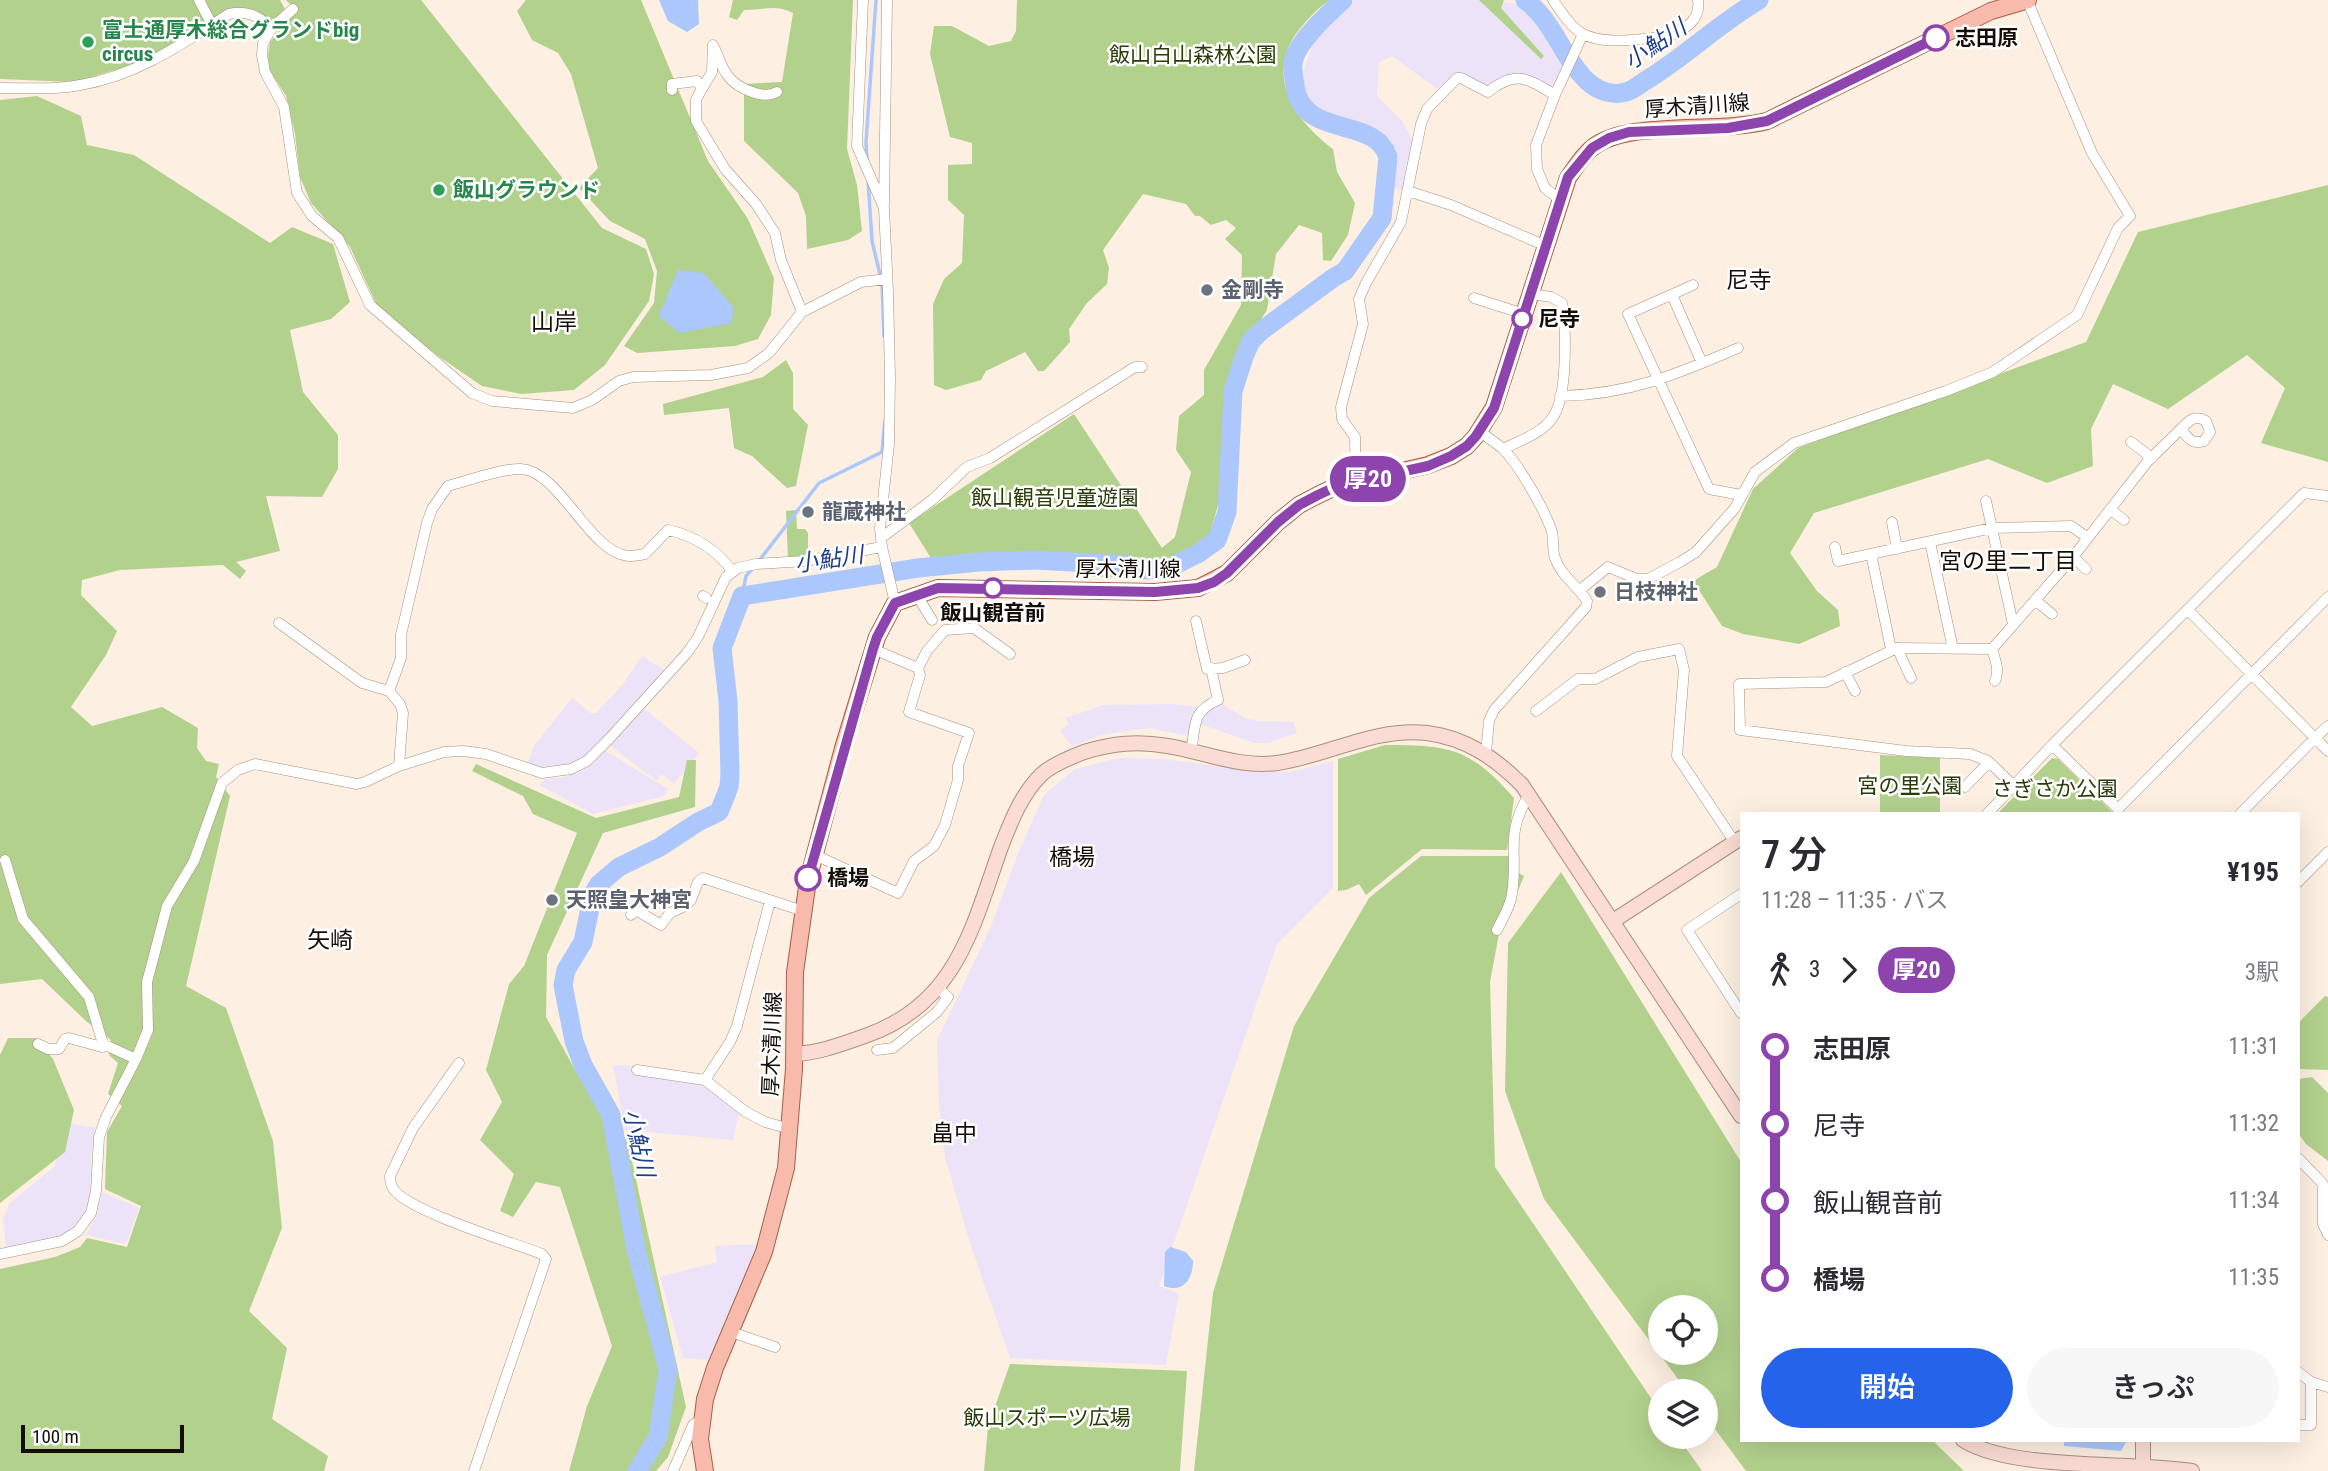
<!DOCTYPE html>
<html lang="ja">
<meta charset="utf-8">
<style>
body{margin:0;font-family:"Roboto Condensed","Noto Sans JP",sans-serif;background:#f7f7f7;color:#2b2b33;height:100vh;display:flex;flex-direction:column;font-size:26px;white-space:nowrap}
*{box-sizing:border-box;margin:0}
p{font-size:23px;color:#7c7c81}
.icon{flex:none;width:38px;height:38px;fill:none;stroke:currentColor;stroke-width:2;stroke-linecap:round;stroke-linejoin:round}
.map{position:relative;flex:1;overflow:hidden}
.sheet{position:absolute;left:1740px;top:812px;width:560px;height:630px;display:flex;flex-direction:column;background:#fff;border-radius:0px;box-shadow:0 7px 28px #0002}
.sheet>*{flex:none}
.badge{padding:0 14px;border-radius:23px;font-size:24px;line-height:46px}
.controls{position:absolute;left:1648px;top:1295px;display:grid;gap:14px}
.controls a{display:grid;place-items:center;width:70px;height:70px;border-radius:50%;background:#fff;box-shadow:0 7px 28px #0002;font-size:35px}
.scale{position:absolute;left:21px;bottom:18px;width:163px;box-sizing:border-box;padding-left:7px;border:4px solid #150d06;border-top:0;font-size:19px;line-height:24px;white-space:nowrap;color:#150d06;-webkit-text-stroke:5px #fff;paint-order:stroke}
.map>.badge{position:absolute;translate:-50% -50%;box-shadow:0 0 0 4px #fff}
.legs{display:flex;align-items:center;gap:10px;height:77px;padding:0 21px;font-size:23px}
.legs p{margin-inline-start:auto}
.head{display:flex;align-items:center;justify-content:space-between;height:119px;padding:0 21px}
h1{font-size:38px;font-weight:600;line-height:52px}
.button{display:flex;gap:14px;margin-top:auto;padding:14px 21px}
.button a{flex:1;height:80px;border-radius:42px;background:#2563eb;color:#fff;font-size:28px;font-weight:600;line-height:80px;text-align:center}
.button a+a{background:#f7f7f7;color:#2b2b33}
ul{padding:0 21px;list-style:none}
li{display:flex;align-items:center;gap:24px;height:77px;font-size:26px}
li i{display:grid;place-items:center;width:10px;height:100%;margin:0 9px;background:currentColor}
li i::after{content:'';width:18px;height:18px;margin:-9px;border:5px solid;border-radius:50%;background:#fff}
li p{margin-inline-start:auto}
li:first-child i{background:linear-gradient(#0000 50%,currentColor 0)}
li:last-child i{background:linear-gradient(currentColor 50%,#0000 0)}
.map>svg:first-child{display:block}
.industrial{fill:#ede3f8}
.green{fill:#b2d18d;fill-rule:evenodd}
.water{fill:#abc7fc}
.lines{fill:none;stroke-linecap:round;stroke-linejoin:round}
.stream{stroke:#abc7fc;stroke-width:3.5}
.river{stroke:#abc7fc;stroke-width:19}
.street-casing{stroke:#a6917c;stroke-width:11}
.secondary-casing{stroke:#a6917c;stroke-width:16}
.primary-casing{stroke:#a5604c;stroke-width:18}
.street{stroke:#fff;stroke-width:10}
.secondary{stroke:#fbdcd5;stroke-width:14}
.primary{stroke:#f8baaa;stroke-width:16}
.line-1-casing{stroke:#fff;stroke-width:16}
.line-1{stroke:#8e44ad;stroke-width:10}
.stop-1-dot{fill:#fff;stroke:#8e44ad;stroke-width:3.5}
.leisure-dot{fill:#2e9e5b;stroke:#fff;stroke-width:2.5}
.worship-dot{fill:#6b7280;stroke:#fff;stroke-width:2.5}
.labels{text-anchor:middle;stroke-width:5;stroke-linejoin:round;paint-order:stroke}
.leisure-label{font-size:21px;font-weight:bold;fill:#27864d;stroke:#fff;text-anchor:start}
.stop-label{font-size:21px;font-weight:bold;fill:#150d06;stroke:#fff;text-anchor:start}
.park-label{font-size:21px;fill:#2a3d08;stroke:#fff}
.street-label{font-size:21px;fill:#150d06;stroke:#fff}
.worship-label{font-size:21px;font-weight:bold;fill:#5b616d;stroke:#fff;text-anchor:start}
.water-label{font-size:23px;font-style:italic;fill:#1d3f8b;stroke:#fff}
.neighbourhood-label{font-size:23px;fill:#150d06;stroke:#fff}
</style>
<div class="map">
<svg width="2328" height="1471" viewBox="0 0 2328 1471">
<rect width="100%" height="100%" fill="#fdefe1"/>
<path class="industrial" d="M1354,0H1489L1525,5L1533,10L1546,26L1564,54L1566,63L1555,87L1550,89L1521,75L1488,89L1483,88L1458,72L1440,91L1392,56L1379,62L1377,96L1402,121L1414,143L1404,191L1392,187L1395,149L1389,138L1333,119L1312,107L1302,93L1303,72L1317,34Z
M642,656L665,671L589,754L578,762L550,770L526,766L534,746L572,698L591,713H596L623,684Z
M1219,702L1245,718L1257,721L1293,722L1297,733L1268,743H1254L1200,724L1203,710Z
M1172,704L1197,707L1192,737L1149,728L1102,735L1072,746L1060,731L1069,724L1066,718L1103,705Z
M643,710H646L699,753L674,784L662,774L657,781L609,745Z
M604,750L668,789L664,796L593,814L539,785L545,779L564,777L580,772L593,764Z
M1119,758L1163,759L1255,771L1290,772L1333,761V888L1277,944L1159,1286L1179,1294L1166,1365L1010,1358L971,1246L945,1158L939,1104L937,1041L991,926L1017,856L1044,795L1075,769Z
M613,1065L637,1066L708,1084L739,1111L733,1140L625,1130Z
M62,1122L96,1128L91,1156L93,1182L87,1206L81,1220L61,1237L6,1249L3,1219L10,1203L55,1166Z
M102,1192L139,1208L126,1244L85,1235L96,1218Z
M759,1244L712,1360L683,1358L660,1277L717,1262L715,1246Z"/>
<path class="green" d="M0,0H280L285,9L275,21L271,22C252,9 247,6 223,13L143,62L73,82L0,79Z
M286,0H421L602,228L646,249L654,274L649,301L605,365L574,390L521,394L482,386L441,358L379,310L350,247L311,203L300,177L295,134L286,96L270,71L268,56L270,42L296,10Z
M526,0H641L708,161L748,219L774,278L771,315L758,339L735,346L637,353L624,346L654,303L657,271L645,239L610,221L579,188L598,168L571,74L558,53L532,40L517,11Z
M733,0H853L847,149L857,185L862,231L848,240L807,249L806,216L798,193L744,141V84L782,82L793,13C775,4 763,10 744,10L737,20L729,17Z
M1017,0H1331C1319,6 1311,16 1303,25C1262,71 1292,118 1333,149L1337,172L1355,203L1348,235L1331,261L1323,260L1322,233L1299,225L1276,254L1267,310L1235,360L1229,465L1203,559L1174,576L1093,577L1076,558L934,563L909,523L1074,414L1162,548L1175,537L1191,472L1176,450L1179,416L1204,395V370L1241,305L1242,255L1225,239L1236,228L1226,220L1211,225L1200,216H1195L1186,204L1143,194L1103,250L1109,268L1107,284L1087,303L1069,329L1070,342L1044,371H1038L1025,352L986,371L981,380L946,390L934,385L933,304L944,279L962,263L964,215L948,200V165L972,164V143L950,137L930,54L934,26H952L989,46L1011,41L1016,31Z
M1479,0H1504L1501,8L1544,56L1541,59Z
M37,96L81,116L87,145L134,155L270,243L292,227L333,244L350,302L331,319L290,330L303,392L338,435V469L322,497L266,496L280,551L236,562L246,571L240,579L223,565L120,570L82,580L81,595L117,631L106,655L71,707L92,726L162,707L198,728L197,748L206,761L219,764L216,777L230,796L186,986L226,1008L273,1141L282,1228L249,1311L287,1348L272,1419L328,1456L324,1471H0V1269L55,1257L80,1247L87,1238L127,1247L141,1206L105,1189L107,1132L122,1106L108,1094L118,1063L109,1055L111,1040L86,1021L42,979L0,984V100Z
M2328,185V462L2261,443L2285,388L2247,355L2168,409L2113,384L2091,429L2093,466L2047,483L1988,459L1814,513L1790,553L1817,591L1838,610L1840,626L1799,644L1743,634L1722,626L1693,581L1717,567L1753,489L1798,448L2086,342L2138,232Z
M786,360L793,373V409L808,425L796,486L787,488L752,456L734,448L729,408L664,415L663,404L763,377Z
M796,510L797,529H805L808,533V556L788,558L786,511Z
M1385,745C1450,745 1470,748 1514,798L1507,850L1422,849L1366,895L1359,884L1346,890L1338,891V759Z
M1880,755L1940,758V814H1880Z
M2052,758L2058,759L2114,814H1997Z
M687,760H696L695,807L603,833L547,955L546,1017L579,1077L628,1143L686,1407L668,1457L656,1471H569L587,1406L612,1346L560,1187L536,1182L513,1217L500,1211L514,1174L480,1140L502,1102L486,1070L509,984L524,966L577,833L533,814L523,796L472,771L476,764L596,818L679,797Z
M1421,856H1513L1511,869L1524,876L1515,898L1503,912L1490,982L1495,1167L1661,1413V1437H1678L1702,1471H1194L1213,1293L1294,1026L1369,898Z
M1561,872L1741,1162V1440H1932L1964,1471H1746L1706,1417V1391H1687L1544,1199L1505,1091L1508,943ZM1661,1307H1706V1353H1661Z
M2325,996L2328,997V1070L2298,1069V1023Z
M8,1038H36L53,1059L74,1110L65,1152L0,1203V1055Z
M2312,1077L2328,1093V1161L2306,1144L2298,1133V1079Z
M1010,1364L1187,1371L1180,1471H984L988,1426Z"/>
<path class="water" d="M659,0H698L699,24L687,32L668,21Z
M678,270L704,273L733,307L732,323L679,333L659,316Z
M1170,1247L1186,1252L1193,1261C1193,1278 1184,1294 1164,1286L1165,1252Z
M2064,1440H2125L2126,1442L2121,1451L2064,1446Z"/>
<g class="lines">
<path class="stream" d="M867,159L866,142L876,0
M868,180L872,241L882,283L884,336
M758,562L819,483L882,452L885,420
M742,596L746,576L753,568"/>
<path class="river" d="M1525,0C1553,20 1562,57 1587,81C1598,91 1612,96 1626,92C1633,90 1639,85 1645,81C1685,57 1718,24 1759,0
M637,1471L658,1437L668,1369L636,1250L611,1115L583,1065L574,1041L563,985L566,970L583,942L593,894L599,884L619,867L660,847L698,822L719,812L729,787L730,774L728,701L722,648L742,596L918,568L979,562L1035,560L1128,565L1146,570L1171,567L1199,553L1217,540L1227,512L1233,391L1244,357L1251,341L1261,331L1333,278L1345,271L1382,218L1388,157C1375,115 1303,140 1295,86C1294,78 1292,71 1293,64C1295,43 1328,14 1343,0"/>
<defs>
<path id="street" d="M199,0L212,25
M863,0L857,146L884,208L888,291L890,377L889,444L880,528L882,547
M1553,0C1561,11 1570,27 1583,34C1607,46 1641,38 1667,37C1684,30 1701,21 1698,0
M293,9L272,28L263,43L262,55L265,72L284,107L297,193L312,216L338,238L370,305L472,393L492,401L573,408L592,400L619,381L633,377L711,375L748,368L769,353L802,312L861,282L887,279
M0,88C27,88 54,90 80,85C136,76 182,44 229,14C248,10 258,16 272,28
M702,89L712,72L713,45C718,55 721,67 728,76C737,88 763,100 777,92
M672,90V84L697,81L702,88L696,100V121L725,169L756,204L775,233L781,260L802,312
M1408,191L1451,205L1546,246
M1560,200L1545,188L1537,169L1536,145L1555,95L1583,34
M884,204L887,0
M1693,285L1628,314L1709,489L1741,495
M1672,295L1702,363
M1474,298L1524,314
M1560,396C1628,395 1678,374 1738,348
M1480,432C1487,437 1495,442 1502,448C1518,463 1545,510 1552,532C1554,540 1552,550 1555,558C1561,576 1578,586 1587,601L1586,607L1494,710L1489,721L1486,753
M2131,442L2152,458
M1503,449C1519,441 1543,433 1553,417C1568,395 1566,329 1562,303L1551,297L1531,294
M1356,482L1355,437L1342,419L1341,407L1363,324L1359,299L1366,283L1401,222L1421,124L1427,109L1457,78H1461L1488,92C1516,70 1527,78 1555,95
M1986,501L2013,624
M2111,510L2124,520
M1892,522L1897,549
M881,538L932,500L967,467L990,458L1135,367H1142
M1930,542L1953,649
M1835,547L1838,561L1992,528L2071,526L2088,538
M1871,554L1891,649
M2073,557L2086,569
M1580,590L1608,567L1637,579H1648L1680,562L1696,552L1735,508L1755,472L1794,443L1946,391L1993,372L2077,315L2118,228L2130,216L2092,153L2027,0
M916,594L932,620
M703,596L706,598
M2035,600L2052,614
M2188,610L2315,738L2240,814
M1196,621L1207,669L1223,668L1245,660
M279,623L362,683L389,691L400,704L403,713L399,766
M1897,648L1911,678
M873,649L918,668L927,651L945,630L974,628L1010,654
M1992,649C1995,660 2000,669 1995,681
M1845,672L1855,691
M389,691L401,658V635L427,523L432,509L448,486C467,481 503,468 521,469C560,471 589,552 628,556C633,556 640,555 645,554L668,530C695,536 717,550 733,572
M1536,711L1578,679H1595L1638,657L1679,649L1684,670L1677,756L1734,841
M2328,726L2315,738L2328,751
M2052,745L2118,809L2328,597
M1191,752C1196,725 1191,712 1218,700L1211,668
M2014,786L1988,761L1970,754L1906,751L1740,730L1739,684L1826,682L1897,648L1992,649L2073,557L2148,461L2188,422C2194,417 2199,417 2206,421L2210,432L2204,441C2192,445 2188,438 2181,429
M1965,787L1989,762
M1987,814L2052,745L2304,493L2328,496
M815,855L898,893L914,861L934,846L945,825L958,780V766L969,733L909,712L920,675L918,668
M5,860L23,919L89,997L103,1044L102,1047L69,1038L65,1039L59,1049H48L38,1044
M2298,882L2328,852
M1741,894L1687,930L1741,1013
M631,915L636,910L661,925L670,913L685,906L691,900L698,882L703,878L803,911
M1497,930C1502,920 1508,910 1511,899C1520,858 1503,836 1529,795
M103,1044L136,1059
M877,1050L893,1048L937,1012L948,997L938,988
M459,1063L413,1128L390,1176C390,1183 391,1187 395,1191C414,1213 511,1242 542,1254L546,1259L474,1471
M637,1070L705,1080L746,1112L765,1122L790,1129
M705,1080L730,1042L737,1026L770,901
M2298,1158L2323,1184V1224L2328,1235
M0,1254L62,1241L78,1231L91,1213L96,1191L99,1137L106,1117L136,1059L148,1030L147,982L167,906L194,861L222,783L238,770L255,764L357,784L365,782L399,766L444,752L463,751L486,754L542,773L571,769L587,761L609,739L687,653L698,637L726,577L738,568L756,564L805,561L882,547L895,603
M731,1332L775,1347
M2298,1372L2311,1382L2328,1387
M2298,1425H2311V1382
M673,1471L693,1425L701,1420"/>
<path id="secondary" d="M1613,921L1741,838
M794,1054C819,1053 842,1044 865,1036C957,1004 972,928 1001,847C1011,821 1022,793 1042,774C1053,764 1071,757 1084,752C1113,743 1138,741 1168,746C1204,752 1239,768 1277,763C1327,756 1375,727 1427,733C1466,738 1495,758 1522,785L1741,1116
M1963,1440C2013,1471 2127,1461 2192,1471
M2143,1440V1468"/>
<path id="primary" d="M705,1471L700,1439L705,1399L715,1368L764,1252L786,1168L794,1069L795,972L808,880L843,748L877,637L895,603L938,588L1155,592L1198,588L1227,573L1278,522L1299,505L1318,495L1337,486L1428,465L1451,456L1467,446L1476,436L1494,407L1568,178C1575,168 1582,156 1592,148C1627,119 1718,134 1767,121L1991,11L2028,0"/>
</defs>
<use href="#street" class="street-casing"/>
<use href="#secondary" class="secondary-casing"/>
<use href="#primary" class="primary-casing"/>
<use href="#street" class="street"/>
<use href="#secondary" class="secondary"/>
<use href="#primary" class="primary"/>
</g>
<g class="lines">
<defs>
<path id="line-1" d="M808,878L873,649L877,637L895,603L938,588L1155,592L1198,588L1214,582L1227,573L1278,522L1299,505L1318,495L1337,486L1428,466L1451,456L1467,446L1476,436L1494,408L1568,177L1592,148L1609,138L1629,132L1728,128L1767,121L1936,38"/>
</defs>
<use href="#line-1" class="line-1-casing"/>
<use href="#line-1" class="line-1"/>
</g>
<g class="stop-1-dot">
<circle cx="1936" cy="38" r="12"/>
<circle cx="1522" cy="319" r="9"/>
<circle cx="993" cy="588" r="9"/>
<circle cx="808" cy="878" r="12"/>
</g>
<g class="leisure-dot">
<circle cx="88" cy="42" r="7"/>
<circle cx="439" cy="190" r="7"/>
</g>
<g class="worship-dot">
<circle cx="1207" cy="290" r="7"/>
<circle cx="808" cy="512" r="7"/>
<circle cx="1600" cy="592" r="7"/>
<circle cx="552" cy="900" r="7"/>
</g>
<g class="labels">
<g class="leisure-label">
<text x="102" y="37">富士通厚木総合グランドbig<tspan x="102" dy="24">circus</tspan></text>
<text x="453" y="197">飯山グラウンド</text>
</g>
<g class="stop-label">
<text x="1955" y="45">志田原</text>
<text x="1538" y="326">尼寺</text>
<text x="993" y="620" text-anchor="middle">飯山観音前</text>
<text x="827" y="885">橋場</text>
</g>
<g class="park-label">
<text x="1193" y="62">飯山白山森林公園</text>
<text x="1055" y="505">飯山観音児童遊園</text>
<text x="1910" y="793">宮の里公園</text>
<text x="2055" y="796">さぎさか公園</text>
<text x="1047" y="1425">飯山スポーツ広場</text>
</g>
<g class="street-label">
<text transform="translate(1697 106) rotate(-4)" y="7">厚木清川線</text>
<text x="1128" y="576">厚木清川線</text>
<text transform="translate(772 1044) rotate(-88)" y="7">厚木清川線</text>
</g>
<g class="worship-label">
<text x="1221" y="297">金剛寺</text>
<text x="822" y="519">龍蔵神社</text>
<text x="1614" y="599">日枝神社</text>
<text x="566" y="907">天照皇大神宮</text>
</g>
<g class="water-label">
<text transform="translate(1655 44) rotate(-34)" y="8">小鮎川</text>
<text transform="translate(829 559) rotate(-8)" y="8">小鮎川</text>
<text transform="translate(639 1143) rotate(77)" y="8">小鮎川</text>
</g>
<g class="neighbourhood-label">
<text x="1749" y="288">尼寺</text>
<text x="554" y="330">山岸</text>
<text x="2008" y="569">宮の里二丁目</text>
<text x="1072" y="865">橋場</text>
<text x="330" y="948">矢崎</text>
<text x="954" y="1141">畠中</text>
</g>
</g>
</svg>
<div class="controls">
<a><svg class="icon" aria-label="locate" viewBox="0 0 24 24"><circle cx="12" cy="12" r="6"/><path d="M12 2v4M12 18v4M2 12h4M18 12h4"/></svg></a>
<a><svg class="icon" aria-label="layers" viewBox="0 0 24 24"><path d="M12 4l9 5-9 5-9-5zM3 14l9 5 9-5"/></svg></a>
</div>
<div class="scale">100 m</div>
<b class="badge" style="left:1368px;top:479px;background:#8e44ad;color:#fff">厚20</b>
<section class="sheet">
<div class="head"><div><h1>7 分</h1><p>11:28 – 11:35 · バス</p></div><b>¥195</b></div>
<div class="legs"><svg class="icon" aria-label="walk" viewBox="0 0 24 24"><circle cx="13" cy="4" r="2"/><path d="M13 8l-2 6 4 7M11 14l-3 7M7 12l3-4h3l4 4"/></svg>3<svg class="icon" aria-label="forward" viewBox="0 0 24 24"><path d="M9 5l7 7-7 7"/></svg><b class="badge" style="background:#8e44ad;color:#fff">厚20</b><p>3駅</p></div>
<ul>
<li><i style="color:#8e44ad"></i><b>志田原</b><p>11:31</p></li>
<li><i style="color:#8e44ad"></i><span>尼寺</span><p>11:32</p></li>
<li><i style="color:#8e44ad"></i><span>飯山観音前</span><p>11:34</p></li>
<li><i style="color:#8e44ad"></i><b>橋場</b><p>11:35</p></li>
</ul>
<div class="button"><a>開始</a><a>きっぷ</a></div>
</section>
</div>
